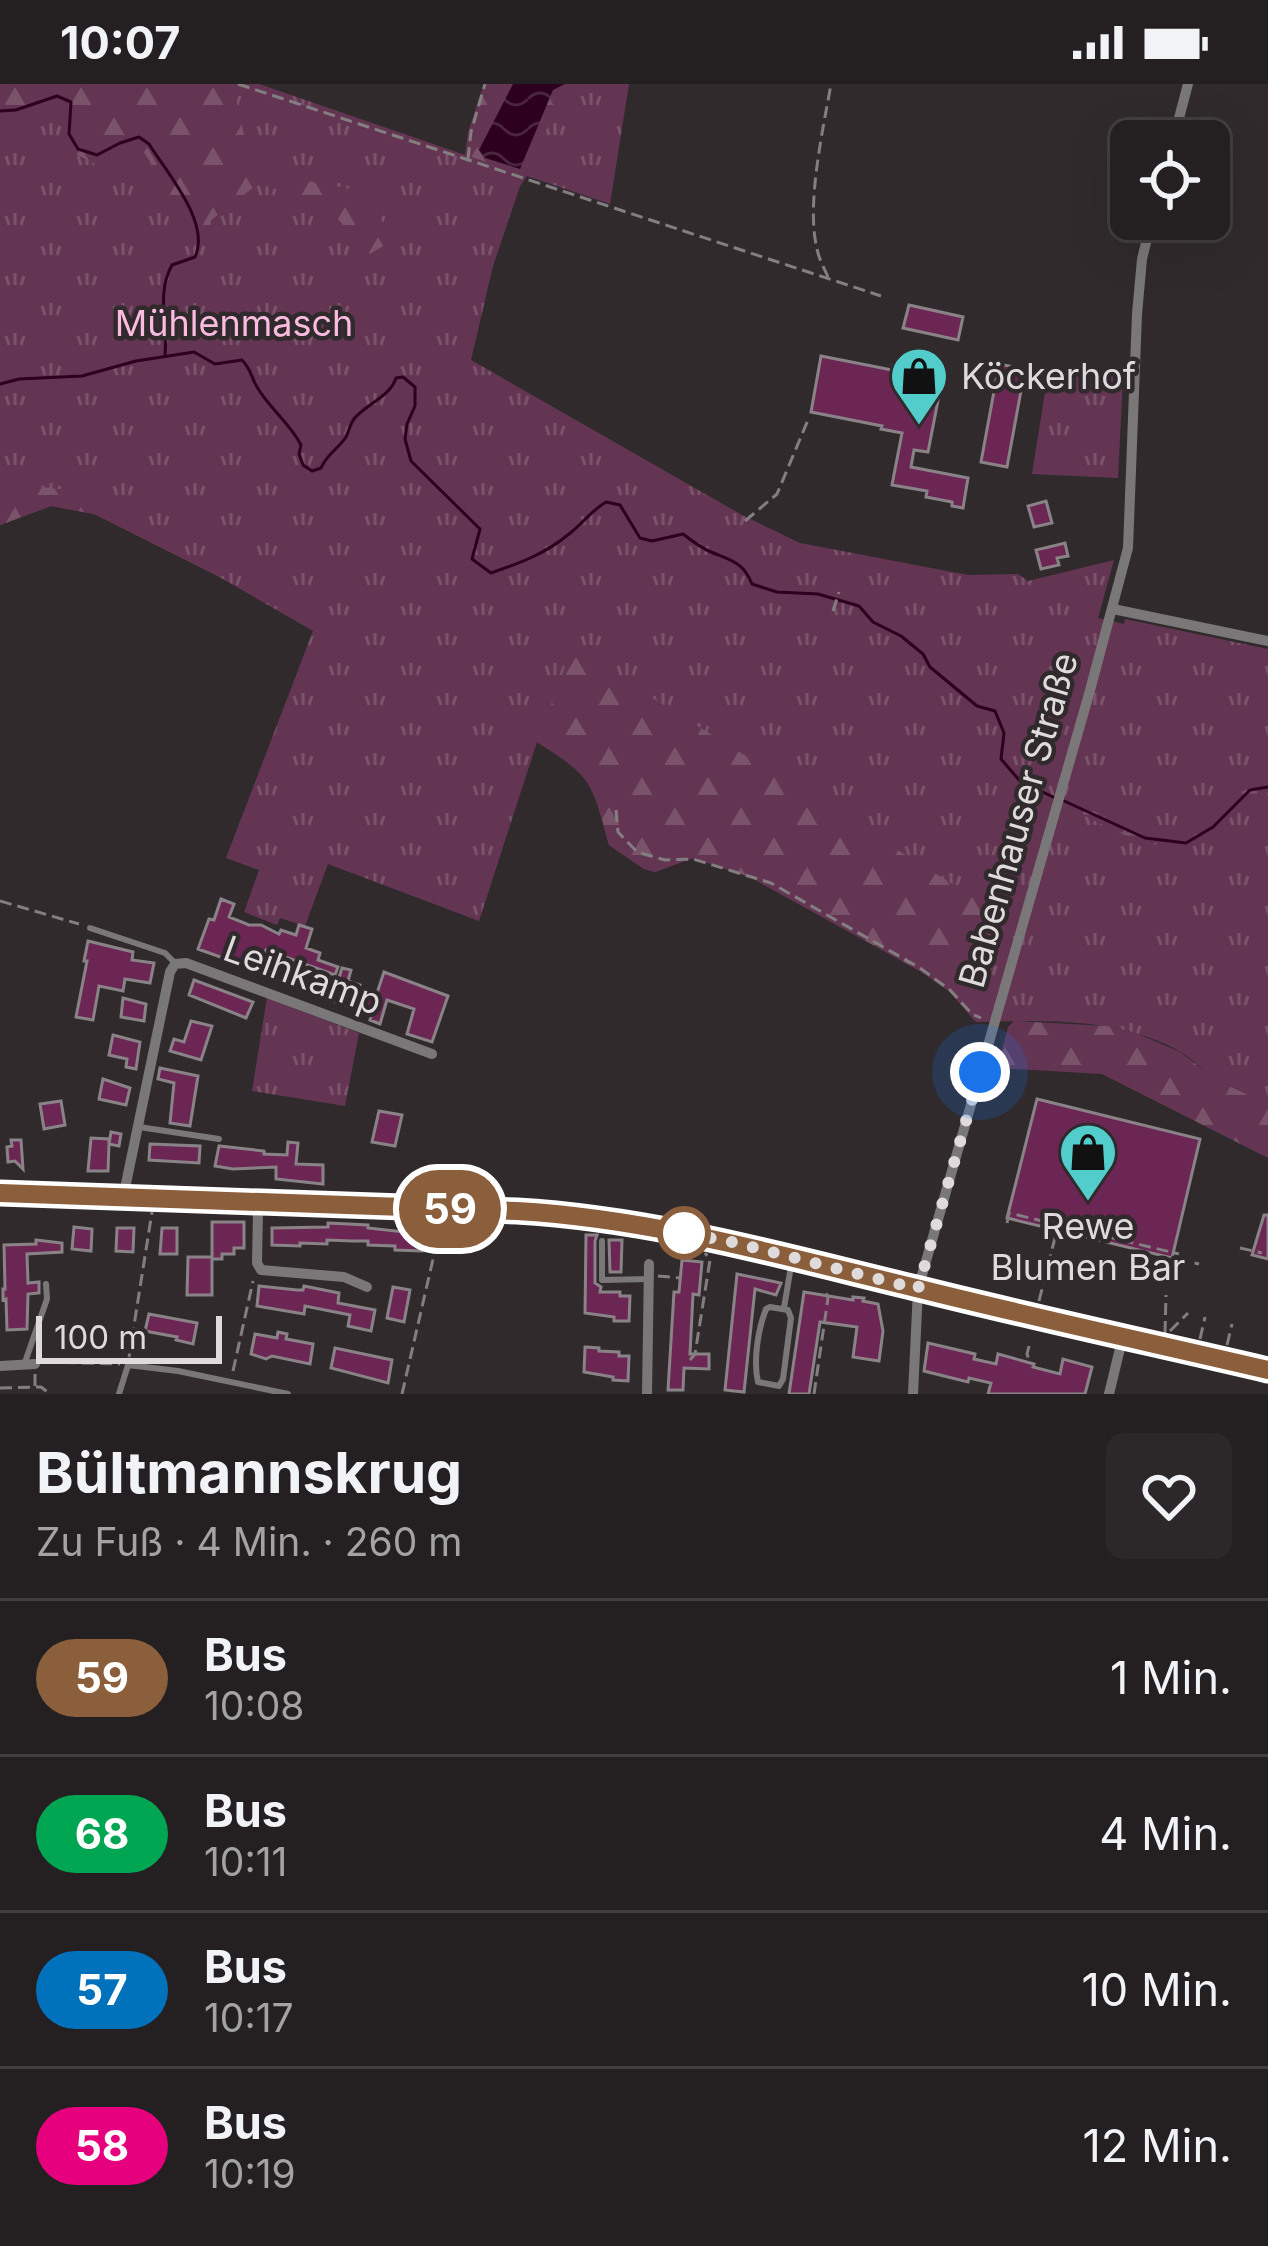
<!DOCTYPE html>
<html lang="de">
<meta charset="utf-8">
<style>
body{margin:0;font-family:Inter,sans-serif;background:#2c282a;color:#f1f3f6;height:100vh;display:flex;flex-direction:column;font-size:45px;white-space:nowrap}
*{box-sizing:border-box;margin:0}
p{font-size:39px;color:#a3a3a5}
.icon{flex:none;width:66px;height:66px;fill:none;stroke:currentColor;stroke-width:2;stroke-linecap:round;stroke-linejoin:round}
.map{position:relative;height:1310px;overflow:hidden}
.sheet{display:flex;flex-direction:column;background:#242022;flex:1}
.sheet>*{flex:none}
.badge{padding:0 24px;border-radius:39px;font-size:42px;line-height:78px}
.fabs{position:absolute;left:1110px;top:36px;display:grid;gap:24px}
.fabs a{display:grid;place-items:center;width:120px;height:120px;border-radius:18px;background:#242022;box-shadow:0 12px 48px #0002,0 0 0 3px #413e40;font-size:60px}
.scale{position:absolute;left:36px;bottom:30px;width:186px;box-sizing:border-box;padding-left:12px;border:6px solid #dfdbdd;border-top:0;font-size:33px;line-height:42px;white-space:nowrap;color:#dfdbdd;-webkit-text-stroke:9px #302a2d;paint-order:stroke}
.you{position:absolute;width:60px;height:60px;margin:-30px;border:9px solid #fff;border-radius:50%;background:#1a73e8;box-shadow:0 0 0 18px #1a73e833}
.map>.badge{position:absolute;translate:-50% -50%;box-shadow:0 0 0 6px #fff}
.round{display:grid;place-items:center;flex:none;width:126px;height:126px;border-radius:18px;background:#2c282a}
.overview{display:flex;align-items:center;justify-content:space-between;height:204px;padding:0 36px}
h1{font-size:57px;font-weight:700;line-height:90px}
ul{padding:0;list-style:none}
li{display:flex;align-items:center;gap:36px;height:156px;padding:0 36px;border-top:3px solid #413e40}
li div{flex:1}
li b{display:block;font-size:45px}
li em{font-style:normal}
li .badge{min-width:132px;font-weight:700;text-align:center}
.status{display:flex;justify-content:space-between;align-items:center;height:84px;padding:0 60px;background:#242022;direction:ltr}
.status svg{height:33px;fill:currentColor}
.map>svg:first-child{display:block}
.grass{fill:url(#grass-tufts)}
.forest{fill:url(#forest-firs)}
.wetland{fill:url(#wetland-marsh)}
.water{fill:url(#water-waves)}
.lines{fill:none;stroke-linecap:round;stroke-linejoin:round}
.stream{stroke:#2c001e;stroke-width:3}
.building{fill:#6c2654;stroke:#898286;stroke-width:3}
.path{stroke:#837e80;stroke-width:3;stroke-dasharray:12 6;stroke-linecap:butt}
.lane{stroke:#7a7778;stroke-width:6}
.street{stroke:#7a7778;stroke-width:10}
.secondary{stroke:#a6a1a3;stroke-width:16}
.line-casing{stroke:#fff;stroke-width:27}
.line{stroke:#8b5e3c;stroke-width:18}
.walk{stroke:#dfdbdd;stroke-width:12;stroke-dasharray:0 21.6}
.stop-dot{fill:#fff;stroke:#8b5e3c;stroke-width:6}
.labels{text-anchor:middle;stroke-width:9;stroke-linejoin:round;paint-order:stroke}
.park-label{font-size:36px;fill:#fabbdf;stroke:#302a2d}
.poi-label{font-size:36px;fill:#dfdbdd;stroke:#302a2d;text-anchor:start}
.street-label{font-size:36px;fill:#dfdbdd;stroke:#302a2d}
</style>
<div class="status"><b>10:07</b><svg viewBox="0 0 49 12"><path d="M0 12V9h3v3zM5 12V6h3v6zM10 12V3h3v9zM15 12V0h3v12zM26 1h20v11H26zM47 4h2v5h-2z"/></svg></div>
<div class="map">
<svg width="1268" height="1310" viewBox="0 0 1268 1310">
<defs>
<pattern id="grass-tufts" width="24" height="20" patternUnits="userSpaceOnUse" patternTransform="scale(3)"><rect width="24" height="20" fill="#643552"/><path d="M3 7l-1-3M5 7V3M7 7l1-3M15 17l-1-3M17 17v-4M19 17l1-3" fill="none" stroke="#7a526a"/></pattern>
<pattern id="forest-firs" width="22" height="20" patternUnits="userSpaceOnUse" patternTransform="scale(3)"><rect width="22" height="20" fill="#643552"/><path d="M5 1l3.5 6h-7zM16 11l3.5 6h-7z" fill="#7a526a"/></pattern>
<pattern id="wetland-marsh" width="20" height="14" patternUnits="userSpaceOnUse" patternTransform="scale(3)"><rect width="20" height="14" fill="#643552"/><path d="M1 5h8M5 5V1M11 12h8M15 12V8" fill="none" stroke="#7a526a"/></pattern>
<pattern id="water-waves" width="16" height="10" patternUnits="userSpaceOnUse" patternTransform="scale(3)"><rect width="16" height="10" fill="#2c001e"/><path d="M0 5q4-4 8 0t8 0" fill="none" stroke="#4a253e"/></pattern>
</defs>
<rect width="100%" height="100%" fill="#302a2d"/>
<path class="grass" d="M0,0H259L465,71L468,49L484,0H629L610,120L527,92L520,102L493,182L471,276L742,431L800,459L968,491L1018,490L1028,497L1114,476L1098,534L1124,540L1125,535L1268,565V1020C1251,1012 1232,1006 1217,996C1204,987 1193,975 1179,967C1119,933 1043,936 976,938L950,908L920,887L750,793L693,774L655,788L644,785L609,761C592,699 593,693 537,658L479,837L328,780L305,842L280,834L277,841L244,828L259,786L226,774L313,547L223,495L94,430L51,422L0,441Z
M1049,283L1123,293L1118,394L1032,390Z
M267,914L359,949L345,1022L252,1007Z"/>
<path class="forest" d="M0,0H233L244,51L273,91L357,106L396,154L370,170L322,118L258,100L211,136L209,158L188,163L152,106L159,90L140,63L97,81L64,64L62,29L49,28L0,41Z
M484,0H513L512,4L554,6L565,0H576L562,9L527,92L466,71L468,49Z
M42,403L87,408L94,430L51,422L0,441V414Z
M572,564L1007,834L976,938L950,908L920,887L750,793L693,774L655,788L644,785L609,761C592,698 593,693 537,658Z
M1014,937L1106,942L1136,949L1180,968L1220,998L1268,1020V1074L1102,990L997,984L1008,943Z"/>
<path class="wetland" d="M1268,701V709C1248,714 1238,728 1223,741C1172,784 1127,751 1076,728L1079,719L1143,754L1174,760L1203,747L1225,731L1243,707Z"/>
<path class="water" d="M513,0H565L553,6L520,85L485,74L479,66Z"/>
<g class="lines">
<path class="stream" d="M0,27L16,26L57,12L71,18L69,50L78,65L97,71L120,59L139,53L149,60C167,89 211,139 195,173L172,181C156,210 168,238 165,270
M0,300L19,295L82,292L136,277L194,268L215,280L242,276C251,285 251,293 257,303C269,324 290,339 301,361L299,370L303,381L312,387L321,384C327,370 338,365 346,353C349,347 350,340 354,335C366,320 390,313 396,294L403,293L415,303V322L407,340L405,355L411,377L480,445L472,475L491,489C520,479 545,470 569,450C583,439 591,427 606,418L620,421L640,454L652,457L683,450C692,457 701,464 711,468C732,477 743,478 752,500L777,508L818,510L859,522L873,538L901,552L923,570L930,583L977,622L995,627L1004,649L1001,675L1020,697L1053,713
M1062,716L1145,754L1186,759L1213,743L1250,706L1268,703"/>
</g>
<path class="building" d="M909,221L963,233L958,256L903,244Z
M821,272L892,286L893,281L943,291L928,368L914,366L911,383L968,394L963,424L952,422V418L926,413L927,407L892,401L902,349L881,345L882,342L811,328Z
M999,280L1025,285L1007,383L981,378Z
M1046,417L1052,439L1034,443L1028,422Z
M1065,459L1068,472L1057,474L1059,481L1041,485L1036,466Z
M221,815L234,820L229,833L249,841H261L279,850L281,846L296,851L299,841L312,845L306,864L320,869L318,876L338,883L335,891L266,866L263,874L259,872L254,885L198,865L209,835L214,836Z
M88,857L133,868L132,876L154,879L150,899L125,895L123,907L99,902L93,936L76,933L87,877H84Z
M342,884L351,886L348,897L360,901L357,910L375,915L384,888L448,912L432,958L407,950L414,925L387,916L380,940L370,936L372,929L332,917Z
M194,896L253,918L246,934L189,911Z
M123,914L146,920L144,937L121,933Z
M191,937L212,942L201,976L170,967L174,955L184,958Z
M113,951L140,958L136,985L126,983L127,975L109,971Z
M160,984L198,992L190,1042L170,1039L174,999L158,995Z
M103,995L130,1004L126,1021L99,1015Z
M1037,1015L1200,1055L1172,1174L1007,1134Z
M61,1017L65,1041L44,1045L40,1020Z
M379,1027L402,1031L395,1062L372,1058Z
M111,1048L121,1050L119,1062L109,1060L108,1087H88L91,1054L109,1055V1060Z
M11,1056H21L23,1085L15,1077L8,1078L7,1063L12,1062Z
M288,1058L298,1059L296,1080L323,1081V1100L276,1095V1083L233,1085L215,1082L219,1062L264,1067V1070L287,1071Z
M150,1060L200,1062L199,1079L149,1076Z
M1264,1131H1268V1175L1252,1171Z
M212,1138H244V1164H234V1170H222V1175H212V1211H187L188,1173H212Z
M328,1139L368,1141V1144L423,1150L422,1167L395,1166V1162L368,1161V1157H353L327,1156V1160L300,1159V1162L272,1161V1144L328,1143Z
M74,1143L92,1145L91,1167L72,1165Z
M117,1144H134L133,1168L116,1167Z
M162,1144H177V1170H160Z
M586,1151H597L595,1157V1199L601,1203L600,1208H620V1212H630L629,1237H614V1233L585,1229Z
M36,1156L62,1159V1168L27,1170L28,1199L39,1198V1209L28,1210L27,1245L7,1246L6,1215L3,1216V1205H5L4,1161L36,1160Z
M609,1156H622L621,1188H610Z
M682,1176L702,1178L699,1211L693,1210L690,1270H709V1285L684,1284L683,1306H668L674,1208H679Z
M737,1190L781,1199L776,1211L755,1205L744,1308L725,1306Z
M259,1202L297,1206H303L304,1202L339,1209L338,1219L375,1226L371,1247L348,1242L350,1231L305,1222L304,1230L257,1222Z
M393,1203L410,1206L404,1238L387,1234Z
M804,1208L853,1216V1213L864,1214L863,1217L878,1220L883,1247L879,1277L853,1273L857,1243L820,1238L809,1310H789Z
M149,1230L197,1239L193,1260L176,1256L177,1253L145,1247Z
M278,1248L287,1250L286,1255L313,1260L310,1280L272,1272L266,1275L251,1270L255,1250L277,1254Z
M928,1259L975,1270L974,1275L996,1280L998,1270L1034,1280L1033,1283L1060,1290L1063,1275L1092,1283L1085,1310H988L991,1299L969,1294L968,1298L924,1287Z
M585,1263L599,1264V1267L619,1268V1272H629L628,1297L613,1296V1293L584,1288Z
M335,1264L392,1276L388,1299L331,1284Z"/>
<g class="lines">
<path class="path" d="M238,0L881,212
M468,75L471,48L485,0
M828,193C824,184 819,175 817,165C806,120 823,46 831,0
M745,437L777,410L808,336
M833,527L839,508
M616,726L618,748L637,768L665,776L693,775L771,799L920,884L950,906L972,930L981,934
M0,817L79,840
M1007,1139L1009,1129L1179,1170
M1240,1164L1262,1169
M1177,1175L1199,1180
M658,1192L680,1194
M1039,1217L1059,1138
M1170,1247L1188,1229
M1165,1249L1166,1211
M1200,1255L1205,1233
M1227,1261L1232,1240
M1029,1262L1027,1270L1030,1279
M129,1273L152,1128
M690,1276L695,1270L710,1176L705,1169
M46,1278L120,1280
M233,1287L253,1197
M35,1290V1303
M0,1304L41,1303L50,1310
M402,1310L442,1136
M814,1310L828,1214L825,1206"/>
<path class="lane" d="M90,844L165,869L174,878
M139,1043L219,1055
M602,1157V1196L649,1195
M770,1223L788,1226L791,1234L783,1295L779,1302L758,1298C753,1277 758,1245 766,1225Z
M784,1224L792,1176
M24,1281L47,1215L46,1200
M119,1310L128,1281L178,1287L288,1310"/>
<path class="street" d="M1173,57L1188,0
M1113,525L1268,557
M123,1114L170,888L175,880L186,879L432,970
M255,1119L258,1127L257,1179L261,1186L344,1193L367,1203
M0,1282L35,1280
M647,1310L649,1180
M913,1310L918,1205L1089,610L1128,464L1137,230L1142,175L1152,135
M1109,1310L1123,1252"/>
<path class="secondary" d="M0,1109L517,1127C655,1135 786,1173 920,1205C1036,1234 1152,1259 1268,1286"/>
</g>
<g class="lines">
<defs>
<path id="line" d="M0,1109L517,1127C655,1135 786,1173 920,1205C1036,1234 1152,1259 1268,1286"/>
</defs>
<use href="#line" class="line-casing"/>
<use href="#line" class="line"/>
<path class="walk" d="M684,1149L676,1148L728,1157L918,1205L980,988"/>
</g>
<defs>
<symbol id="shop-pin" viewBox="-11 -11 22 30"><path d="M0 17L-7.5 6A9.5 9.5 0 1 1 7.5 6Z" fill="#53cdcb" stroke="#302a2d"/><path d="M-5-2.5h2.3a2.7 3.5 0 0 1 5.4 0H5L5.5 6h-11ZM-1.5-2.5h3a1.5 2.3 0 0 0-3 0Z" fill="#111"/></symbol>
</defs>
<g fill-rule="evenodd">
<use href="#shop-pin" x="886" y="259" width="66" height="90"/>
<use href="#shop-pin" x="1055" y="1035" width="66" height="90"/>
</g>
<circle class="stop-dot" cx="684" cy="1149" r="24"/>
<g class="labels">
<g class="park-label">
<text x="234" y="252">Mühlenmasch</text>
</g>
<g class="poi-label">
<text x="961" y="305">Köckerhof</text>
<text x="1088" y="1155" text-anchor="middle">Rewe<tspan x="1088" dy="41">Blumen Bar</tspan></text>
</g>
<g class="street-label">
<text transform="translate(1018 736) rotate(-74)" y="13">Babenhauser Straße</text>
<text transform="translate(303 891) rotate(20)" y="13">Leihkamp</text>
</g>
</g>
</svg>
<div class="fabs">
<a><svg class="icon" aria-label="locate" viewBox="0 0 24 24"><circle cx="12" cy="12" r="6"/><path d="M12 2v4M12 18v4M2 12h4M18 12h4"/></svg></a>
</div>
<div class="scale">100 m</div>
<div class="you" style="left:980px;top:988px"></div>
<b class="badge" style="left:450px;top:1125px;background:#8b5e3c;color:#fff">59</b>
</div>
<section class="sheet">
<div class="overview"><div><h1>Bültmannskrug</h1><p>Zu Fuß · 4 Min. · 260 m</p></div><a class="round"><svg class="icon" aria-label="heart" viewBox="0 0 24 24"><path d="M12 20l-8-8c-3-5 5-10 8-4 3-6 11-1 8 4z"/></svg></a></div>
<ul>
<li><span class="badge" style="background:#8b5e3c;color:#fff">59</span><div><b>Bus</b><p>10:08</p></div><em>1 Min.</em></li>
<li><span class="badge" style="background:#00a651;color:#fff">68</span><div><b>Bus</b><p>10:11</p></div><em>4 Min.</em></li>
<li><span class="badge" style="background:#0072bc;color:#fff">57</span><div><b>Bus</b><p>10:17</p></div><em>10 Min.</em></li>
<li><span class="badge" style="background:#e6007e;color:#fff">58</span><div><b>Bus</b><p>10:19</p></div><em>12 Min.</em></li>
</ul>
</section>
